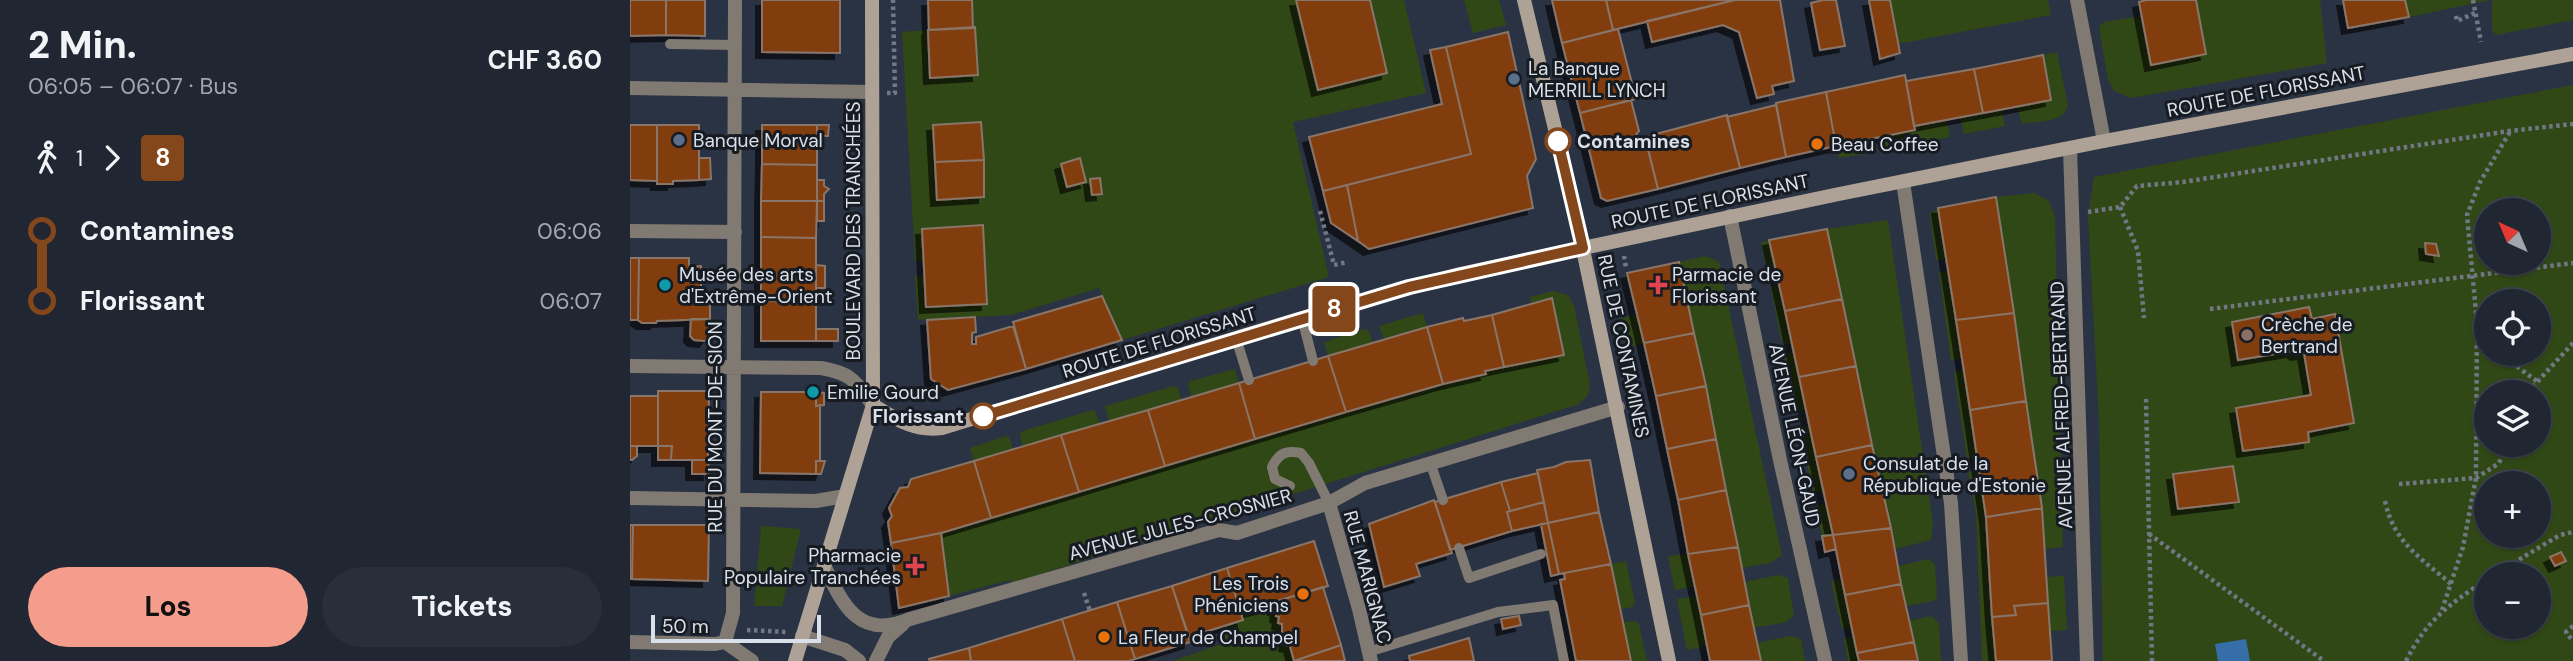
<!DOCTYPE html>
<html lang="de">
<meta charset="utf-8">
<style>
body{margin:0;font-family:"DM Sans",sans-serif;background:#282e3a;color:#f1f3f6;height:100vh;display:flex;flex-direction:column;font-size:26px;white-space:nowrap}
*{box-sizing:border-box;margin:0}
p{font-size:23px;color:#a2a5ac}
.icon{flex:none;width:38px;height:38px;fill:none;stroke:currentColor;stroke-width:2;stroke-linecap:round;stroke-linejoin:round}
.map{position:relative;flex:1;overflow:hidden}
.side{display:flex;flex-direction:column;background:#202632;width:630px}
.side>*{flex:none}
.badge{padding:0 14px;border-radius:5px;font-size:24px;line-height:46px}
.needle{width:46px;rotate:316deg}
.controls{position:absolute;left:1844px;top:198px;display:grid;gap:14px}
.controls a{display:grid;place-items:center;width:77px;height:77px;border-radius:50%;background:#202632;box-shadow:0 2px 5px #0004,0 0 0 2px #3d434d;font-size:35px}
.scale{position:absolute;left:21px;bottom:18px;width:170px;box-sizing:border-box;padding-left:7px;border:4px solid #dae0ea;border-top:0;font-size:19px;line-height:24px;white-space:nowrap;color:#dae0ea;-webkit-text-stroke:5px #171b22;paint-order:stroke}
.map>.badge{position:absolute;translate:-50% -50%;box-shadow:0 0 0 4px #fff}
.legs{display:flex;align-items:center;gap:10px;height:77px;padding:0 28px;font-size:23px}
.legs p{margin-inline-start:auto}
.summary{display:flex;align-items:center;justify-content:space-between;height:119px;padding:0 28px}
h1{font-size:38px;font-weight:800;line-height:52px}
.button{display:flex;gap:14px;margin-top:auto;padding:14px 28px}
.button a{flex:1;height:80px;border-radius:42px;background:#f49d8d;color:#111;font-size:28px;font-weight:800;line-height:80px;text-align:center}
.button a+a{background:#282e3a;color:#f1f3f6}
ul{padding:0 28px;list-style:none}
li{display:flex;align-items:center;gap:24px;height:70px;font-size:26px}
li i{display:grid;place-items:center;width:10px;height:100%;margin:0 9px;background:currentColor}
li i::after{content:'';width:18px;height:18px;margin:-9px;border:5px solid;border-radius:50%;background:#202632}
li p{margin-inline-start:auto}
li:first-child i{background:linear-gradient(#0000 50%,currentColor 0)}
li:last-child i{background:linear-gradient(currentColor 50%,#0000 0)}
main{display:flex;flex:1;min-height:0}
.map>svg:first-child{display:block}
.green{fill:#304815;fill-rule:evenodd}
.water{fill:#356ea8}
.building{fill:#813e0b;stroke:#897469;stroke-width:2;filter:url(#shadow)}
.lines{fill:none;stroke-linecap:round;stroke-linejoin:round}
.path{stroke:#707886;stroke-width:4.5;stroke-dasharray:3.5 3.5;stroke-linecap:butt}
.lane{stroke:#817a73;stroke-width:10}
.street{stroke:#817a73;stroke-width:14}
.secondary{stroke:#aea296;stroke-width:14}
.line-1-casing{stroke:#fff;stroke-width:16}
.line-1{stroke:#84471c;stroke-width:10}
.service-dot{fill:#5c6f8a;stroke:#171b22;stroke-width:2.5}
.stop-1-dot{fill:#fff;stroke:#84471c;stroke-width:3.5}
.food-dot{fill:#e8710a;stroke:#171b22;stroke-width:2.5}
.culture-dot{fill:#0f9aa8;stroke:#171b22;stroke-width:2.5}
.health-dot{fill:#e0444e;stroke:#171b22;stroke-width:2.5}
.education-dot{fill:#8d6e63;stroke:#171b22;stroke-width:2.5}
.labels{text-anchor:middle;stroke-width:6;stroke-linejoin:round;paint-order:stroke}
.poi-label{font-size:19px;fill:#dae0ea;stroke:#171b22;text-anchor:start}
.street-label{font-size:19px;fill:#dae0ea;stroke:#171b22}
.stop-label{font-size:19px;font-weight:bold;fill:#dae0ea;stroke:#171b22;text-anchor:start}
</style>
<main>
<section class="side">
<div class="summary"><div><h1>2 Min.</h1><p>06:05 – 06:07 · Bus</p></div><b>CHF 3.60</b></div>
<div class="legs"><svg class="icon" aria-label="walk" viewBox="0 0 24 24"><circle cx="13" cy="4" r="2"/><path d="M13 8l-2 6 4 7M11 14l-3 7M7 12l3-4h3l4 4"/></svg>1<svg class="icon" aria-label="forward" viewBox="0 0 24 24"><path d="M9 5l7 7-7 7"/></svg><b class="badge" style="background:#84471c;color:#fff">8</b></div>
<ul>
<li><i style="color:#84471c"></i><b>Contamines</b><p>06:06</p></li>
<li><i style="color:#84471c"></i><b>Florissant</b><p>06:07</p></li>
</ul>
<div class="button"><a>Los</a><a>Tickets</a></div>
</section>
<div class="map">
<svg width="1943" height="661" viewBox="0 0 1943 661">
<defs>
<filter id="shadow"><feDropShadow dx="-6" dy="6" stdDeviation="0" flood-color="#0009"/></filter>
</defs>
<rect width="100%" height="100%" fill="#2a3343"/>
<path class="green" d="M342,0H774L796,93L663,122L699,277L492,340L469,288L381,315L288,320L285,276H295L293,261H285L272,32L298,30L300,78L347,75Z
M834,0H869L876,25L843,33Z
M1260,0H1418L1421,15L1268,44Z
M1566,0H1690L1697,63L1501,98L1484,91L1478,80L1469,27L1474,22L1512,16L1522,65L1576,54Z
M1775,0H1860L1779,17Z
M1862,0H1943V20L1866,35L1862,30Z
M1427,52L1438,105C1435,123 1407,121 1392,124L1387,106L1421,100L1413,55Z
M1943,85V661H1473L1469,421L1458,216L1464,177ZM1857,210H1909V262H1857ZM1857,301H1909V354H1857ZM1857,392H1909V444H1857ZM1857,483H1909V536H1857ZM1857,574H1909V626H1857Z
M1372,110L1375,126L1334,134L1330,117Z
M1317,120L1320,137L1256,149L1253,136L1285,130L1284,126Z
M1238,140L1240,153L1209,158L1206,146Z
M1405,193L1419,201L1425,217L1433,547L1415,549L1366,197Z
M1308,208L1317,259L1306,260L1300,214Z
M1258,220L1303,523L1301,540L1265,549L1197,229Z
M1139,240L1148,277L1141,278L1138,275L1131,243Z
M1076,256L1089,262L1152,555L1140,563L1112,568L1049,262Z
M1319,271L1332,358L1321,360L1309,272Z
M1149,285L1162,343L1156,345L1151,340L1141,287Z
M923,291L938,295L944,305L960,385L958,395L949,404L382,583L380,580L319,596L311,533L716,412L855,374V371L934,355L922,298L901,303L900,297Z
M793,313L797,327L754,339L749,326Z
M1007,314L1014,343L995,348L989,319Z
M734,329L739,331L743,343L698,356L694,342Z
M1164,352L1176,411L1166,413L1154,356L1156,353Z
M605,369L609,383L561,397L558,384L560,381Z
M1334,370L1347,457L1337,459L1324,372Z
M544,386L547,387L552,400L479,421L475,406Z
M462,410L465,411L470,424L392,446L390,432Z
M1179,426L1193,492L1183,493L1170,428Z
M376,436L379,437L383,449L344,461L340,448Z
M1349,470L1356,517L1366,661H1352L1346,513L1338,472Z
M1196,504L1203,535L1192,536L1186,505Z
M131,526L171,529L152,606H124Z
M1058,554L1065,586L1045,590L1038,556Z
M1299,559L1305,565L1307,597L1303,601L1276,606L1268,566Z
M996,561L1005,603L1002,607L990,609L981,564Z
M1148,575L1158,578L1164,616L1156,622L1124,628L1115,582Z
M1434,576L1437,630L1420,631L1416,577Z
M1212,579L1222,627L1212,629L1201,581Z
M1067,596L1077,646L1057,650L1047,599Z
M641,604L647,610L646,615L649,617L648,623L652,624V638H656L655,645L660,646L664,661H543L597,642L592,626L613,620L611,613Z
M1301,616L1309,623L1311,661H1288L1279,621Z
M1006,621L1009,624L1017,661H1001L993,622Z
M1160,636L1171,639L1175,661H1131L1127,643Z
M1224,636L1229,661H1218L1214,639Z"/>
<path class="water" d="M1616,639L1620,661H1588L1585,644Z"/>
<path class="building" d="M0,0H36V35L0,36Z
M36,0H75V36L36,35Z
M132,0H210V53L132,52Z
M298,0H342L343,28L299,30Z
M666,0H740L757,73L688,90Z
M922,0H976L983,30L932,43Z
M976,0H1105L983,30Z
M1105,0H1150L1164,81L1142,86L1144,94L1127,98L1109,32L1093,25L1022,42L1017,21Z
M1193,0H1206L1215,46L1190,50L1181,3Z
M1239,0H1260L1270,53L1250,59Z
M1516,0H1566L1576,54L1521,65L1509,2Z
M1713,0H1775L1779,17L1718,28Z
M345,27L348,75L300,78L298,30Z
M988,29L1006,99L950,113L932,43Z
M878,32L906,159L897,176L903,208L739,249L728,241L717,185L841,154L816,47Z
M816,47L841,154L693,191L679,137L812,104L800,50Z
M1413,55L1421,100L1353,113L1344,69Z
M1344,69L1353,113L1284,126L1276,81Z
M1275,75L1285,130L1206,146L1196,92Z
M1196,92L1206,146L1156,157L1146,103Z
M1001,100L1009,131L1005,136L1007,142H1016L1028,189L977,201L971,198L950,113Z
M1146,105L1156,157L1110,168L1097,117Z
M1097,115L1110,168L1028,189L1015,137Z
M351,122L354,160L305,162L303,125Z
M0,125H27V181L0,180Z
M27,125H69V180L43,181V184H27Z
M132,125H187V165L132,164Z
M187,125H199L198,136H187Z
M69,158H80L81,179L69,180Z
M450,158L456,182L437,187L431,164Z
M354,160V197L307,200L305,162Z
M132,164L187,165V201H131Z
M470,178L472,194L462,195L460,179Z
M187,180H194V186L199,189L194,194V201H187Z
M717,185L728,241L701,223L693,191Z
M1366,197L1384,313L1326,320L1308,208Z
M131,201H187L186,238L131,237Z
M187,201H194V221H187Z
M353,225L357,304L296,307L292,229Z
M1197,229L1212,299L1155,311L1139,240Z
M131,237L186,238V302L131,301Z
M1795,243L1806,244L1809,256L1796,254Z
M0,258H9L8,320H0Z
M9,258H59V267L71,266V297H80V319L27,321L26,323H12L8,320Z
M1049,262L1064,333L1014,343L997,273Z
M186,265L195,266V288H186Z
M472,296L492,340L396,369L383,322Z
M922,298L934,355L874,367L862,315Z
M1212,299L1226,366L1169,377L1155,311Z
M131,301L186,302V341H131Z
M1679,307L1682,319L1705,314L1724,423L1678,432L1679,442L1613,451L1606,408L1681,395L1674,353L1666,354L1663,351L1608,360L1602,322Z
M1384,313L1396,401L1340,410L1326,320Z
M862,315L874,367L855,371L856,374L813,384L797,327L833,318L834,321Z
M345,317L346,332L342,333V344H346V337L383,326L396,369L318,390L301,379L297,320Z
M61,319H78L79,336L75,341L64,340L60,336Z
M797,327L813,384L716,412L698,356Z
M186,329H208V341H186Z
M1064,333L1076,386L1026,396L1014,343Z
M698,356L716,412L625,439L609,383Z
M1226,366L1242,445L1186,457L1169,377Z
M609,383L625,439L535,466L518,410Z
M1076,386L1086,439L1037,449L1026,396Z
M28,391H79L78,460H41L42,446H28Z
M131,392H186V406L190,405V461H186V474L130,473Z
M186,392L194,393V405L186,406Z
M0,396H28V446H0Z
M1396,401L1412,508L1356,517L1340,410Z
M518,410L535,466L449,492L431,435Z
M431,435L449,492L361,518L344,461Z
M1086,439L1096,490L1048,500L1037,449Z
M1242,445L1261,528L1203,535L1186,457Z
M0,446H7V456L2,460H0Z
M28,446H42L41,460H28Z
M62,460H78L79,474H62Z
M960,460L969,512L918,523L907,470L924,467L936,462Z
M186,461H195L191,474H186Z
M344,461L361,518L311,533L261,543L258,522L262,516L259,508L270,488L278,487L281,479Z
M1603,466L1609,502L1548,509L1543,474Z
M908,473L914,502L880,511L871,482Z
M871,482L880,511L877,512L882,531L820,550L805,502Z
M1096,490L1108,547L1058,554L1048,500Z
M804,500L822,553L786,564L790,576L754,587L739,524Z
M914,502L918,523L882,531L877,512Z
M1412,508L1418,603L1384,606L1386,615L1362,617L1356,517Z
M969,512L981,564L929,574L918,523Z
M918,523L929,574L921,576L911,524Z
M0,525H3L2,579H0Z
M3,525H79L78,581L2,579Z
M1261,528L1271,584L1215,595L1203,535Z
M311,533L319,596L269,608L261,543Z
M1203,535L1206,549L1195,552L1192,536Z
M684,541L698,586L644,602V605L611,613L597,568Z
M1108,547L1119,605L1071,615L1058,554Z
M1931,552L1936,561L1925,566L1920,557Z
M981,564L1001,661H946L930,580L935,579L934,573Z
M597,568L613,620L559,637L542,586Z
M1271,584L1284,642L1227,653L1215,595Z
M542,586L560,642L505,659L487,602Z
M693,587L711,645L664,661L660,646L655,645L656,638H652V624L648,623L649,617L646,616L647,610L644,609V602Z
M487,602L505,659L498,661H445L432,619Z
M1418,603L1422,661H1366L1362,617L1386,615L1384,606Z
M1119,605L1131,661H1080L1071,615Z
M889,616L891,625L873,629L871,619Z
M432,619L445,661H341L339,648Z
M839,638L844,661H780L779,656Z
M1284,642L1288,661H1229L1227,653Z
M711,645L715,661H663H664Z
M339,648L341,661H300L299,659Z"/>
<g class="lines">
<path class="path" d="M1843,0L1851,42
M1826,16L1827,21L1845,13
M257,93H265L263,0
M1490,207L1508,251L1514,318
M690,211L704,265L718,262
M982,212L985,224
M1458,212L1490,207L1507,186L1553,182L1879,131L1943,124
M994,256L996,268
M1580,309L1943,263
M1847,324L1857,336
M1870,354L1908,382
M1898,392L1943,343
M1516,399L1522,661
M1769,484L1846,478L1868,464L1881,444
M1755,501C1764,543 1790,557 1821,584
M1519,534L1694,661
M1865,574L1930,535L1943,532
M454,593L460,611
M1812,610L1833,547L1846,478L1847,323L1837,215L1850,182L1881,130
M1943,626L1936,632L1943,641
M117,630L157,632
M1776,661C1797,619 1819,605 1857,579"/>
<path class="lane" d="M40,44L105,45
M672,318L683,361
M606,338L619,380
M800,462L813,500
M660,486L645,479L642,467C649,453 656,450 671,453L679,463L699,503
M829,548L839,578L911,554
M738,652L868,612L923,605L934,661"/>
<path class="street" d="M1447,0L1474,141
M0,88L242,92
M1440,149L1457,661
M1273,182L1321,503L1331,661
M1100,216L1150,460L1195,661
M0,231L105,232
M0,366L191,368C223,374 224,380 243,405
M0,498L186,501L215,496
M699,503L729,609L741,661
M194,565C213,606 229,640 280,619L589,530L607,533L699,503L735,483L988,407
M172,636L215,650L229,661
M0,642L85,644L95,642L122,661
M95,642L103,613L105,0
M246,661L258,637L273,624"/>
<path class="secondary" d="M894,0L946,216L1039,661
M243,405C266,419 284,432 312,428L672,318L830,274L1209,194L1474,141L1943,54
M165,661L243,405L242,0"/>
</g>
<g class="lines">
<defs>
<path id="line-1" d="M353,416L779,287L953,248L928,141"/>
</defs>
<use href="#line-1" class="line-1-casing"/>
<use href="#line-1" class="line-1"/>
</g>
<g class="service-dot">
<circle cx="884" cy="79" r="7"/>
<circle cx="49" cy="140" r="7"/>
<circle cx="1219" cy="474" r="7"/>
</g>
<g class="stop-1-dot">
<circle cx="928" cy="141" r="12"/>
<circle cx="353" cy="416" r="12"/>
</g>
<g class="food-dot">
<circle cx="1187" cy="144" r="7"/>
<circle cx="673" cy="594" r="7"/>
<circle cx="474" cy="637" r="7"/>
</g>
<g class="culture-dot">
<circle cx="35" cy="285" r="7"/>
<circle cx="183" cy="392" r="7"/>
</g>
<g class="health-dot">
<path d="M1024.5 274.5h7v7h7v7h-7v7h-7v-7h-7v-7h7z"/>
<path d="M281.5 555.5h7v7h7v7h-7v7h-7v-7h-7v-7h7z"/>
</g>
<circle class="education-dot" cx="1617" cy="335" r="7"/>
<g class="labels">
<g class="poi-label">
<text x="898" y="75">La Banque<tspan x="898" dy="22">MERRILL LYNCH</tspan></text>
<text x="63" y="147">Banque Morval</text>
<text x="1201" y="151">Beau Coffee</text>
<text x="49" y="281">Musée des arts<tspan x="49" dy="22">d'Extrême-Orient</tspan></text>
<text x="1042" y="281">Parmacie de<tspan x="1042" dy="22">Florissant</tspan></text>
<text x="1631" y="331">Crèche de<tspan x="1631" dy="22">Bertrand</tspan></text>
<text x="197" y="399">Emilie Gourd</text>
<text x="1233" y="470">Consulat de la<tspan x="1233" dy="22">République d'Estonie</tspan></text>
<text x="271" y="562" text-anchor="end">Pharmacie<tspan x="271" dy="22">Populaire Tranchées</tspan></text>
<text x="659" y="590" text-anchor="end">Les Trois<tspan x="659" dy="22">Phéniciens</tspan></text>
<text x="488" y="644">La Fleur de Champel</text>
</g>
<g class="street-label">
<text transform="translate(1636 91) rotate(-11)" y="7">ROUTE DE FLORISSANT</text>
<text transform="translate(1080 201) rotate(-12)" y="7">ROUTE DE FLORISSANT</text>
<text transform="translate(223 231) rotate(-90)" y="7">BOULEVARD DES TRANCHÉES</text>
<text transform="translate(529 342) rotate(-17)" y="7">ROUTE DE FLORISSANT</text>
<text transform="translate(994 346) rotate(78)" y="7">RUE DE CONTAMINES</text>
<text transform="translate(1431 405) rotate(-92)" y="7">AVENUE ALFRED-BERTRAND</text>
<text transform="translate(85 427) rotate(-90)" y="7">RUE DU MONT-DE-SION</text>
<text transform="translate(1165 435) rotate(78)" y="7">AVENUE LÉON-GAUD</text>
<text transform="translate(550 524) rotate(-15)" y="7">AVENUE JULES-CROSNIER</text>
<text transform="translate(738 577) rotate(75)" y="7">RUE MARIGNAC</text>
</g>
<g class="stop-label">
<text x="947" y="148">Contamines</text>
<text x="334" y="423" text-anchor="end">Florissant</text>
</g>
</g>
</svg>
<div class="controls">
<a><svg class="needle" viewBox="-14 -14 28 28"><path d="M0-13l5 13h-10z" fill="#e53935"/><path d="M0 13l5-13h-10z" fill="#a2a5ac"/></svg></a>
<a><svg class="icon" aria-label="locate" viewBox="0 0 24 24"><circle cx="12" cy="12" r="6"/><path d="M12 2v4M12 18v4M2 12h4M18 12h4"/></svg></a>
<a><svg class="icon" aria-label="layers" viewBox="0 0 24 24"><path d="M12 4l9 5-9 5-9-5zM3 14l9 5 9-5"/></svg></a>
<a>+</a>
<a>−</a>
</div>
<div class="scale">50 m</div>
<b class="badge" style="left:704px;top:309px;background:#84471c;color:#fff">8</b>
</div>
</main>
